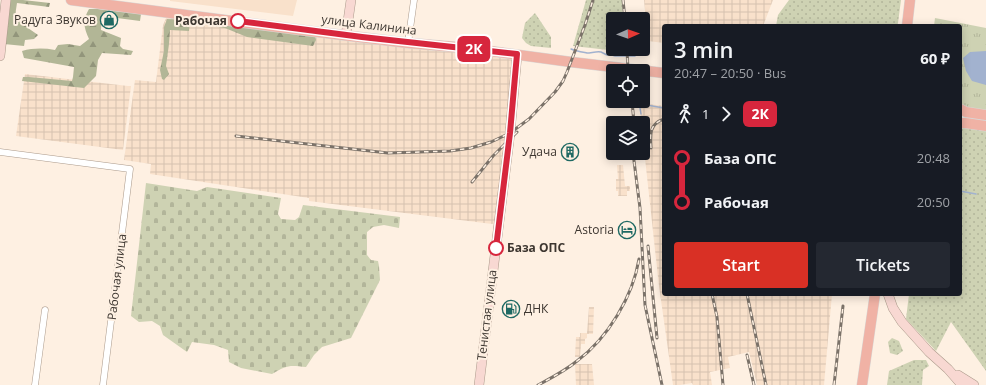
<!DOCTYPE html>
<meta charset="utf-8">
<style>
body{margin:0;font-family:"Open Sans",sans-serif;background:#242831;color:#f1f3f6;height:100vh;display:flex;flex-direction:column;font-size:15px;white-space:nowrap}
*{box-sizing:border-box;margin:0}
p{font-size:13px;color:#9ea1a6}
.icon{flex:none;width:22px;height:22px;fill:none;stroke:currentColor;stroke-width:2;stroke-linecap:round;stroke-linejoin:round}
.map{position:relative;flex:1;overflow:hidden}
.panel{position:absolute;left:662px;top:24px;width:300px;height:272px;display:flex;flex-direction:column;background:#171b24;border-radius:4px;box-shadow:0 2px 10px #0003}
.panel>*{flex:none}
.badge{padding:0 8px;border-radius:6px;font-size:14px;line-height:26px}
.needle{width:26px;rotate:88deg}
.buttons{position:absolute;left:606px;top:12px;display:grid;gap:8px}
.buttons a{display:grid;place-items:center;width:44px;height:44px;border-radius:4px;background:#171b24;box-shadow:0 2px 10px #0003;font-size:20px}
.map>.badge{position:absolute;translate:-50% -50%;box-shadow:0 0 0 2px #fff}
.legs{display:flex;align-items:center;gap:6px;height:44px;padding:0 12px;font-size:13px}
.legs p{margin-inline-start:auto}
.headline{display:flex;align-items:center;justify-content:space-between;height:68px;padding:0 12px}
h1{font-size:22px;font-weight:600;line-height:30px}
.action{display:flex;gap:8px;margin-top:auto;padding:8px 12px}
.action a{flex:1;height:46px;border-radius:4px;background:#d93025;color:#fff;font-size:16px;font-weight:600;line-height:46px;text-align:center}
.action a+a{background:#242831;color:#f1f3f6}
ul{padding:0 12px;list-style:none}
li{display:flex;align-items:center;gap:14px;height:44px;font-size:15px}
li i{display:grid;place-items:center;width:6px;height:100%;margin:0 5px;background:currentColor}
li i::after{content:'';width:10px;height:10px;margin:-5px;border:3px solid;border-radius:50%;background:#171b24}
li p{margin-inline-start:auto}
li:first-child i{background:linear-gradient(#0000 50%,currentColor 0)}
li:last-child i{background:linear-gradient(currentColor 50%,#0000 0)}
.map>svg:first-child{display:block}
.built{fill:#f9e1cb}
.industrial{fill:url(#industrial-grid)}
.grass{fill:url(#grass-dots)}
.forest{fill:url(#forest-firs)}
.cemetery{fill:url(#cemetery-stones)}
.park{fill:url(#park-tufts)}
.water{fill:#a2b2cf}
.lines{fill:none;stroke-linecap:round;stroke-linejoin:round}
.stream{stroke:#a2b2cf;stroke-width:1.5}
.street-casing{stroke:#ab9a8b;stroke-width:7}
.secondary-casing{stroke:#ab9a8b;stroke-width:10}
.primary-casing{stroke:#d8d7d6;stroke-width:11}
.street{stroke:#fff;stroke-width:6}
.secondary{stroke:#f8d8d2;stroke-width:9}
.primary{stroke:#f0b2a5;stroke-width:10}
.rail-casing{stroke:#7b7269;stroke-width:3}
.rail{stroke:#fef0e2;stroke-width:1.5;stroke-dasharray:4.5;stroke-linecap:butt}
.line-1-casing{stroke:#fff;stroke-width:9}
.line-1{stroke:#d7263d;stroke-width:6}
.stop-1-dot{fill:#fff;stroke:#d7263d;stroke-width:2}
.labels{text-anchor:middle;stroke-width:4;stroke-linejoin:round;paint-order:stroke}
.poi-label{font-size:12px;fill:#3d3630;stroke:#fef0e2;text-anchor:end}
.stop-label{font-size:12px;font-weight:bold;fill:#3d3630;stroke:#fef0e2;text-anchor:end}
.street-label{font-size:12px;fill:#3d3630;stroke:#fef0e2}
</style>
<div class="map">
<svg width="986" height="385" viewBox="0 0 986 385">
<defs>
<pattern id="industrial-grid" width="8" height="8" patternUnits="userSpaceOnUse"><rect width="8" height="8" fill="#f9e1cb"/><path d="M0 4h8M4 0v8" fill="none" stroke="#d6c2af"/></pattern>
<pattern id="grass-dots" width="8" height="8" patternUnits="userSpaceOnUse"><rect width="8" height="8" fill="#ced2b3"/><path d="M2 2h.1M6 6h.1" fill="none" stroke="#b2b59a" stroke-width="1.8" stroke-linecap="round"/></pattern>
<pattern id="forest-firs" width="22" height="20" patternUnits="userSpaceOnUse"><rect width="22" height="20" fill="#b2b696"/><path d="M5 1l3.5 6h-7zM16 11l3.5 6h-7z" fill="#92957b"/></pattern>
<pattern id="cemetery-stones" width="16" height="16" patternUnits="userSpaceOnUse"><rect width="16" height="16" fill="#ced2b3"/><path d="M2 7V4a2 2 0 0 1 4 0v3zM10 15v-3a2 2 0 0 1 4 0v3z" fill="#b2b59a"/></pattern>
<pattern id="park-tufts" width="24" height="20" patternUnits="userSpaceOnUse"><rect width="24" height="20" fill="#ced2b3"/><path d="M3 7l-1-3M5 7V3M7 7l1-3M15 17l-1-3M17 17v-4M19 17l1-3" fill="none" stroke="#b2b59a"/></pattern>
</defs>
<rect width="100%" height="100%" fill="#fef0e2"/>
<path class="built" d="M170,0H297L293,16L170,1Z"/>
<path class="industrial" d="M644,0H773L763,26H664V43L648,41Z
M167,16L511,59L515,65L496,223L492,224L309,201V198L150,174L151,164L124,160L135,80L156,82L163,25Z
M25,74L128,86H131L123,150L16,136Z
M642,103L664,106V294H832L824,385H757L749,352L728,357L730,368L710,372L712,385H693L692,383L680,385H673L659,286L643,140V123H641L640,106Z
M617,165H623L625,186H630V191H627V196H618V191H616V179H618Z
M589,307H594L593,334H587V338L585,339V344H581L580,357H575L576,337H580V333H587Z
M575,364H592L594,385H576Z"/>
<path class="grass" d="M586,0H622L623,19H613V49H626V52L573,46Z
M789,0H901L898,23L897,26H776L778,15Z
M535,13L551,37V48L531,46L526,43L522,38L525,23Z
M960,128H965L986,131V371L951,322L936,351L906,319L909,294H960Z
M892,338L899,341L903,351L897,355L890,353L888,342Z
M914,360H926L929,366L923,370L922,385H887L889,371Z"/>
<path class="forest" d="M9,0H23L50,3L49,7L17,3L15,16L27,21L28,28L38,35L34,39L25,40L24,46L4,44Z
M89,9H98L141,14L140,21L102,16L101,30L121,38L120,46L123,49L133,51L131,55L102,53L98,60L96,76L84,88L22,81L23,77H29L72,81L73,77L74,67L24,58L22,51C33,48 44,48 55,50L58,45L68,44L80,46L89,39C84,28 82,21 89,9Z
M167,19L181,20L190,21L189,31L170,30L169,44L166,66L169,74L164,80L162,79L160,70L164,51V27Z
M212,21L315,36L316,40L313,46L247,37L225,28L212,26Z"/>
<path class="cemetery" d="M146,183L197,191L207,187L281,198L278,214L281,219L295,220L299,217L303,205L400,217L399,228L384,225L373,227L367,232V255L371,260L378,261L379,266L380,280L351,338L322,347L314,355L306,367C289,365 287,365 272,374L241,368L229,362L228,350L214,345L192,342L187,352L163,335L160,326L152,321L139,322L131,316Z"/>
<path class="park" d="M935,18L986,28V111L970,109L960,104V26H934Z"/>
<path class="water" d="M986,51V85L972,81L966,71L963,58L970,52Z"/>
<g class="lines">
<path class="stream" d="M571,49C576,51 582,52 587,53C591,53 597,51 601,52C603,53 605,54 607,55L609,54L615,56H635
M641,114L640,108L641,104L664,108
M960,191L976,194"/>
<defs>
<path id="street" d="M408,43L414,0
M0,152L130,169L103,385
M35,385L45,310"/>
<path id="secondary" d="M346,35L351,0
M0,56L6,0
M888,294L893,308L902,322L929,352L948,369L962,385
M958,375L974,385
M479,385L510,133L517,55"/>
<path id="primary" d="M71,0L301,30L408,43L468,48L571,62L664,73
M907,26L910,0
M960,109L966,112L986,115
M960,123H965L986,126
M862,385L875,294"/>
</defs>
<use href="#street" class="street-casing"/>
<use href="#secondary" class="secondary-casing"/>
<use href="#primary" class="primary-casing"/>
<use href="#street" class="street"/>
<use href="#secondary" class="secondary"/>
<use href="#primary" class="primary"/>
<defs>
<path id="rail" d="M623,0L625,19
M627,49L628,71
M632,101L634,123
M236,136L388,153L450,151L471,148L491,142L510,133L529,119L555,92L563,81L567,72L585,25L593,0
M651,148C650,135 649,124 664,119
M633,153L640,208L645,305L662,385
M472,182L493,156L517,132
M648,246L657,338
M712,294L717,317L723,385
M747,294L766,385
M747,355L754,385
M538,385C551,378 565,371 577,361C608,338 633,296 639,259
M834,385L843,306"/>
</defs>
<use href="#rail" class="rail-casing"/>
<use href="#rail" class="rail"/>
</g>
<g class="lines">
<defs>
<path id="line-1" d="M238,21L362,37L517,54L510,133L496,248"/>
</defs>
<use href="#line-1" class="line-1-casing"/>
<use href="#line-1" class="line-1"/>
</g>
<defs>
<symbol id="shop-ring" viewBox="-11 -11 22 22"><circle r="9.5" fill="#fef0e2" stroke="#1e6963" stroke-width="1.5"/><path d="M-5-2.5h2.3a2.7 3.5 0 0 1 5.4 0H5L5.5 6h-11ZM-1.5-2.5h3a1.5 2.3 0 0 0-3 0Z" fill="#1e6963"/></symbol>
<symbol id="building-ring" viewBox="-11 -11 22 22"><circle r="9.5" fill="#fef0e2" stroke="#1e6963" stroke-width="1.5"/><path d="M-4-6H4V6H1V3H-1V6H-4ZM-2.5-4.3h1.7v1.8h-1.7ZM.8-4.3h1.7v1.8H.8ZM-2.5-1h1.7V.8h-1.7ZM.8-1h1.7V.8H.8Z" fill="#1e6963"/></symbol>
<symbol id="hotel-ring" viewBox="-11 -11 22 22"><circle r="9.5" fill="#fef0e2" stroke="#1e6963" stroke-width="1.5"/><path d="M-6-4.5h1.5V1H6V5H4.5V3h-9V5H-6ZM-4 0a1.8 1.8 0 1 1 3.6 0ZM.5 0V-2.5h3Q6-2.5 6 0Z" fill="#1e6963"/></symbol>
<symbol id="fuel-ring" viewBox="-11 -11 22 22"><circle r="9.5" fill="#fef0e2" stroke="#1e6963" stroke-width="1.5"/><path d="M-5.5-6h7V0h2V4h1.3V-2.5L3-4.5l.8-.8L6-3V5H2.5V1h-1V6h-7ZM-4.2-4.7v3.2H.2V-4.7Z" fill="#1e6963"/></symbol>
</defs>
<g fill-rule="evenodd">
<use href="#shop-ring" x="99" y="10" width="20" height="20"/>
<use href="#building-ring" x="560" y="142" width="20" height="20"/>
<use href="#hotel-ring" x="617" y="220" width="20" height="20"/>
<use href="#fuel-ring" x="501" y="299" width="20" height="20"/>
</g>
<g class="stop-1-dot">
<circle cx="238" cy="21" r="7"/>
<circle cx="496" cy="248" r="7"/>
</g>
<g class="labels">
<g class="poi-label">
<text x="96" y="24">Радуга Звуков</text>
<text x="557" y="156">Удача</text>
<text x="614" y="234">Astoria</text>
<text x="524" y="313" text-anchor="start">ДНК</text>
</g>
<g class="stop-label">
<text x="227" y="25">Рабочая</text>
<text x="507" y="252" text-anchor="start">База ОПС</text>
</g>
<g class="street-label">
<text transform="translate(369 25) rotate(7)" y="4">улица Калинина</text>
<text transform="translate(117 277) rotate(-83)" y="4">Рабочая улица</text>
<text transform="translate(487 315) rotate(-83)" y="4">Тенистая улица</text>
</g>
</g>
</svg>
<div class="buttons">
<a><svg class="needle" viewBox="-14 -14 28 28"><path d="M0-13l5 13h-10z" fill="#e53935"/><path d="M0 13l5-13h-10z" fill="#9ea1a6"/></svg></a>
<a><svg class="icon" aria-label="locate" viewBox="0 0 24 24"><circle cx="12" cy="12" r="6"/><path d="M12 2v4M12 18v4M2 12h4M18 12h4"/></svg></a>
<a><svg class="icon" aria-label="layers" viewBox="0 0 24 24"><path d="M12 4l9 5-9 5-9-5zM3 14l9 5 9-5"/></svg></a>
</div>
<b class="badge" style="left:474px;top:49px;background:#d7263d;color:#fff">2К</b>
<section class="panel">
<div class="headline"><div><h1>3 min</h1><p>20:47 – 20:50 · Bus</p></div><b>60 ₽</b></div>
<div class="legs"><svg class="icon" aria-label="walk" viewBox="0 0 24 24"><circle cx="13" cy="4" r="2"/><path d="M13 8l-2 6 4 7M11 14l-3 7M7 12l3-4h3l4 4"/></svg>1<svg class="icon" aria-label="forward" viewBox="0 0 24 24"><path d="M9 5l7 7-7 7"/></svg><b class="badge" style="background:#d7263d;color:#fff">2К</b></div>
<ul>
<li><i style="color:#d7263d"></i><b>База ОПС</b><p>20:48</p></li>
<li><i style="color:#d7263d"></i><b>Рабочая</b><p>20:50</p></li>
</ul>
<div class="action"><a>Start</a><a>Tickets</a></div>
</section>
</div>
